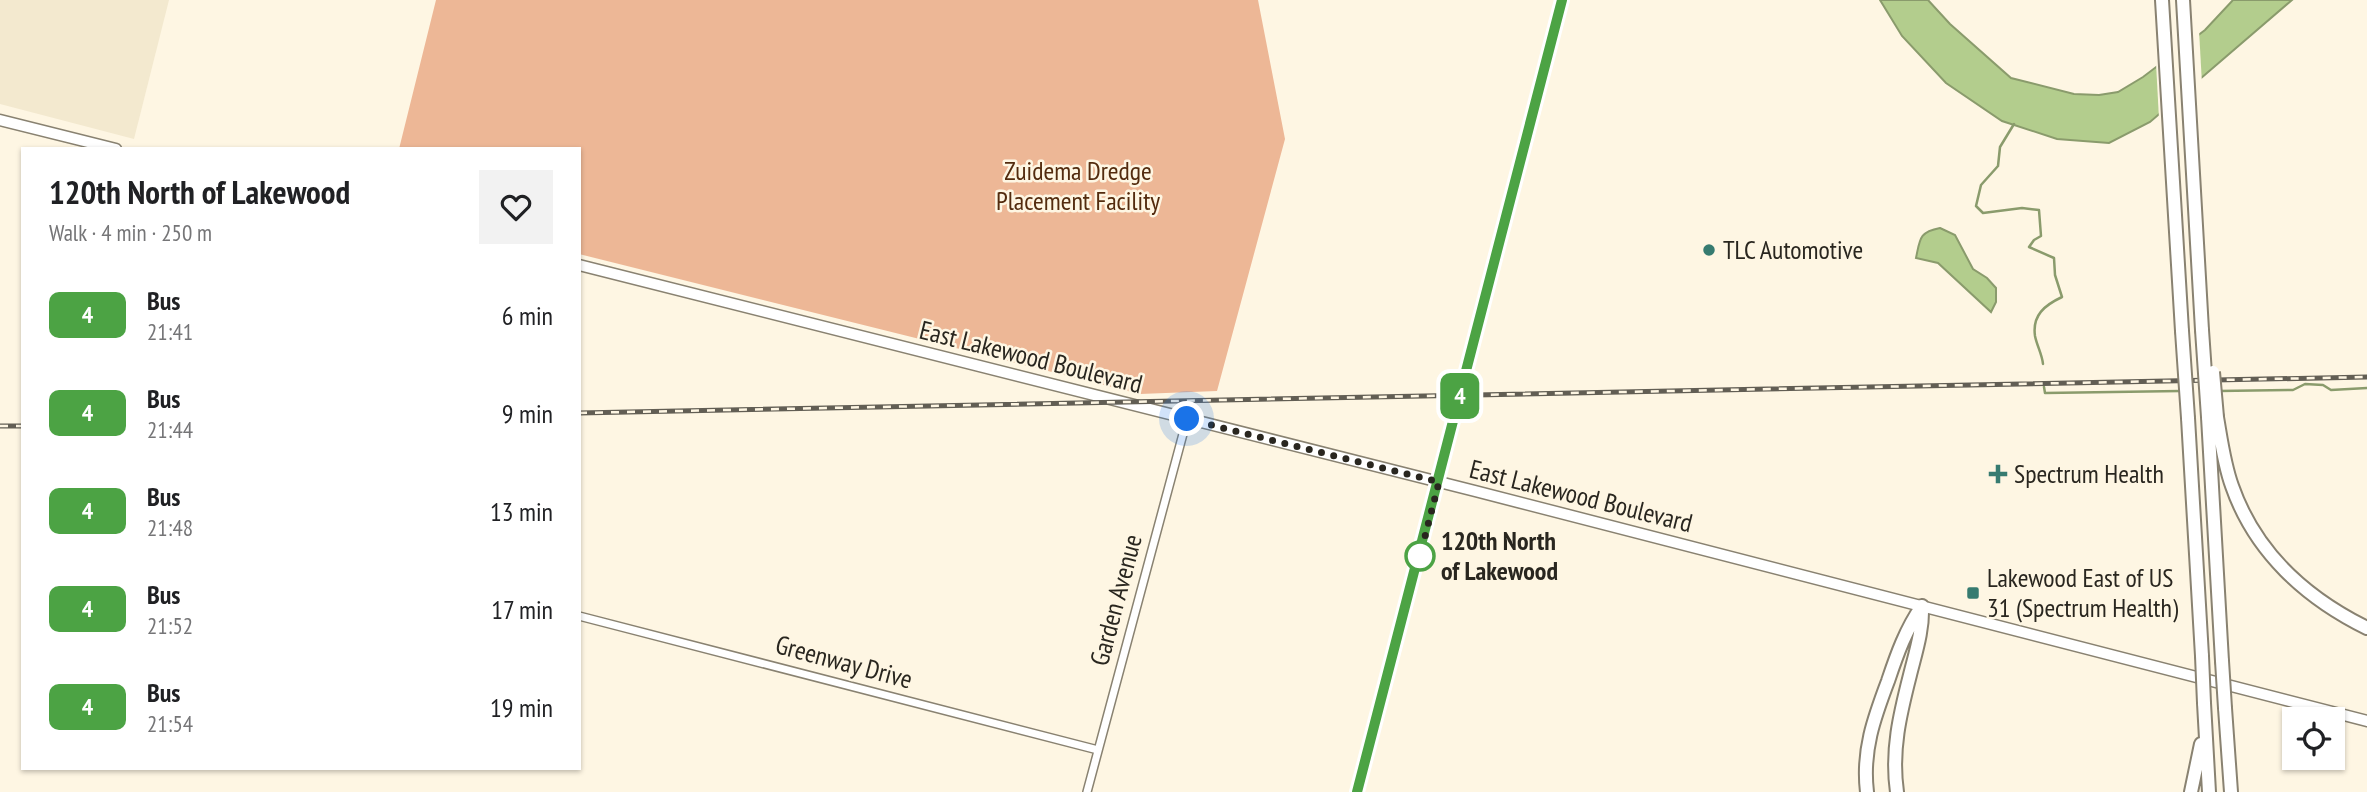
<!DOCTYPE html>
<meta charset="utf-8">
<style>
body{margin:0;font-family:"PT Sans Narrow",sans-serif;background:#f2f2f2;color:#202124;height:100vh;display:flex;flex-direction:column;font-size:26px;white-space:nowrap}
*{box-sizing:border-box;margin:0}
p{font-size:23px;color:#757577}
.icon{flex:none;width:38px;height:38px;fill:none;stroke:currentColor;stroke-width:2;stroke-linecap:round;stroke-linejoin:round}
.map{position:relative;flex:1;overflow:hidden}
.sheet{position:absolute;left:21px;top:147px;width:560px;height:623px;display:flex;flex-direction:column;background:#fff;border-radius:0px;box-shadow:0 2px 5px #0004}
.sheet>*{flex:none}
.badge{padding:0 14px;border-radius:10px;font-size:24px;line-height:46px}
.tools{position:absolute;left:2282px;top:707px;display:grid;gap:14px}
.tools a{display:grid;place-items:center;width:63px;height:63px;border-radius:0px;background:#fff;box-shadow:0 2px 5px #0004;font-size:35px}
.you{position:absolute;width:35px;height:35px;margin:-18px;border:5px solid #fff;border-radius:50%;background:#1a73e8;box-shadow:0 0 0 10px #1a73e833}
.map>.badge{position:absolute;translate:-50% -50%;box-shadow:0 0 0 4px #fff}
.round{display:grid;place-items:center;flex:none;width:74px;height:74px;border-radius:0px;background:#f2f2f2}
.headline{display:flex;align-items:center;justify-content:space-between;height:119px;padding:0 28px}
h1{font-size:33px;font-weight:700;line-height:52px}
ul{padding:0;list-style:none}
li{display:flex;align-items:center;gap:21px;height:98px;padding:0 28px}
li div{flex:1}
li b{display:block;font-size:26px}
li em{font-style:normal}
li .badge{min-width:77px;font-weight:700;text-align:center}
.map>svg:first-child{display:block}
.built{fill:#f3e9cf}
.green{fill:#edb796}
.water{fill:#b3cd8d;stroke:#8a9b6c;stroke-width:2}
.pier{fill:#fef6e3}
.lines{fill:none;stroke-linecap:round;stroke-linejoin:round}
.stream{stroke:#8a9b6c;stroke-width:2.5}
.street-casing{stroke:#898271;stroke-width:10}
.secondary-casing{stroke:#898271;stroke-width:13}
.primary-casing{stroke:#898271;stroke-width:14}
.highway-casing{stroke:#898271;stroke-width:16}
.street{stroke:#fff;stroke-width:7}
.secondary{stroke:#fff;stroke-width:10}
.primary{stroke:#fff;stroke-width:10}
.highway{stroke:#fff;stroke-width:12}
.rail-casing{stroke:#625e54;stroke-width:5}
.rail{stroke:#fef6e3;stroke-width:2.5;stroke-dasharray:8;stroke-linecap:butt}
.highway-bridge-casing{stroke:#898271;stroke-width:16;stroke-linecap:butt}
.highway-bridge{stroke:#fff;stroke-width:12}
.line-casing{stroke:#fff;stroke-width:16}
.line{stroke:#4ca344;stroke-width:10}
.walk{stroke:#29261f;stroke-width:7;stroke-dasharray:0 12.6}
.poi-dot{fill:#367b70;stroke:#fef6e3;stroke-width:2.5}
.stop-dot{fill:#fff;stroke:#4ca344;stroke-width:3.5}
.labels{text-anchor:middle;stroke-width:5;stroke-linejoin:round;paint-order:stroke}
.park-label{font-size:26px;fill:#532b0e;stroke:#fef6e3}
.poi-label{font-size:26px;fill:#29261f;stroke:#fef6e3;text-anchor:start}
.street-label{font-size:26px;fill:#29261f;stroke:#fef6e3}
.stop-label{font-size:26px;font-weight:bold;fill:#29261f;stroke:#fef6e3;text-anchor:start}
</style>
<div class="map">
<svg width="2367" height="792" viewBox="0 0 2367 792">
<rect width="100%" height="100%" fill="#fef6e3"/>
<path class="built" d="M0,0H169L134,139L0,104Z"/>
<path class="green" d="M436,0H1258L1285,139L1217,391L1140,394L579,254V149H399Z"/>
<path class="water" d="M1880,0H1928L1950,24L2011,78L2074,94L2099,95L2118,92L2143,77L2205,30L2233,0H2292L2150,122L2109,143L2057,139L2002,121L1946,83L1902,36Z
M1940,228L1955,235L1973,269L1987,278L1996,288V302L1991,312L1938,263L1916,258C1920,239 1919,232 1940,228Z"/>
<path class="pier" d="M2199,30L2202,84L2159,119L2156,63Z"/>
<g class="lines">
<path class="stream" d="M2014,124L2000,147L1998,166L1981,185L1976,206L1983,213L2022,208L2039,210L2041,236L2034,240L2029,247L2054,258L2055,275L2062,297C2045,305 2032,315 2035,336C2037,346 2042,354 2043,364
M2044,387L2045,393L2180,391
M2219,391L2293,390L2305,384L2323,385L2331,390L2367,388"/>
<defs>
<path id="street" d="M579,616L1098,750
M1087,792L1187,419"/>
<path id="secondary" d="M0,120L116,149
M579,265L1475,491L2367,721"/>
<path id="primary" d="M1357,792L1562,0"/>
<path id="highway" d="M2162,0L2182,331
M2183,0L2202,330
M2208,417L2222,661
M2217,417C2221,440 2224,464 2232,486C2255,552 2306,598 2367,628
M2188,418L2202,656
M2204,703L2209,792
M2225,708L2231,792
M1867,792C1862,751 1874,718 1888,681C1897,654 1906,629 1922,606
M1897,792C1891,751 1900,714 1910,675C1916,651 1923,630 1922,606
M2191,792L2201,744"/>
</defs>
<use href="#street" class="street-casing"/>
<use href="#secondary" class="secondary-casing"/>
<use href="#primary" class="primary-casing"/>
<use href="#highway" class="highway-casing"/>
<use href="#street" class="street"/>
<use href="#secondary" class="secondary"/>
<use href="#primary" class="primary"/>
<use href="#highway" class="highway"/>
<defs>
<path id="rail" d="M579,413L2367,377
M0,426H23"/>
</defs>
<use href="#rail" class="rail-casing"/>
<use href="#rail" class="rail"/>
<defs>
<path id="highway-bridge" d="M2202,330L2208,417
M2182,331L2188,418
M2213,372L2217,417
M2202,656L2204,703
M2222,661L2225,708"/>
</defs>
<use href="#highway-bridge" class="highway-bridge-casing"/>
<use href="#highway-bridge" class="highway-bridge"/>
</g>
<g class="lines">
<defs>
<path id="line" d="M1357,792L1562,0"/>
</defs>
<use href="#line" class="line-casing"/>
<use href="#line" class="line"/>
<path class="walk" d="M1187,419L1439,482L1420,556"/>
</g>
<g class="poi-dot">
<circle cx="1709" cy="250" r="7"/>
<path d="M1994.5 463.5h7v7h7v7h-7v7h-7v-7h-7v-7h7z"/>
<rect x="1966" y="586" width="14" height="14" rx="3.5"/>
</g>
<circle class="stop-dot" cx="1420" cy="556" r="14"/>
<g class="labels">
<g class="park-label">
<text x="1078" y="180">Zuidema Dredge<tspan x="1078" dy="30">Placement Facility</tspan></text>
</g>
<g class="poi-label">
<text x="1723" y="259">TLC Automotive</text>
<text x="2014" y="483">Spectrum Health</text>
<text x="1987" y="587">Lakewood East of US<tspan x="1987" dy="30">31 (Spectrum Health)</tspan></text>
</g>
<g class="street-label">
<text transform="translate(1031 357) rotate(14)" y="9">East Lakewood Boulevard</text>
<text transform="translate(1581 496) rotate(14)" y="9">East Lakewood Boulevard</text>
<text transform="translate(1116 600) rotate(-75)" y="9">Garden Avenue</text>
<text transform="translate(844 662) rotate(15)" y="9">Greenway Drive</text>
</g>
<g class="stop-label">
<text x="1441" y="550">120th North<tspan x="1441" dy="30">of Lakewood</tspan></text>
</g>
</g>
</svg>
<div class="tools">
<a><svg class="icon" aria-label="locate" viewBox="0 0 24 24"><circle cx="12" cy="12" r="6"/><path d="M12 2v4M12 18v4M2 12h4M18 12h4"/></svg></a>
</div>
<div class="you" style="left:1187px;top:419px"></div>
<b class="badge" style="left:1460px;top:396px;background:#4ca344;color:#fff">4</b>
<section class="sheet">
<div class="headline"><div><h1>120th North of Lakewood</h1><p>Walk · 4 min · 250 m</p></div><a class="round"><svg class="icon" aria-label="heart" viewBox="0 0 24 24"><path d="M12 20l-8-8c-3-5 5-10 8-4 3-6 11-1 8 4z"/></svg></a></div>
<ul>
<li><span class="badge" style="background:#4ca344;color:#fff">4</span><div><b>Bus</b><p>21:41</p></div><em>6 min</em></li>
<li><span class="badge" style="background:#4ca344;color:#fff">4</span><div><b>Bus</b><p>21:44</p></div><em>9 min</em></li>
<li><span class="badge" style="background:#4ca344;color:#fff">4</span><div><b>Bus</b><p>21:48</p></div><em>13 min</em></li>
<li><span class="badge" style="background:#4ca344;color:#fff">4</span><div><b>Bus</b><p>21:52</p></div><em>17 min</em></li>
<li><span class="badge" style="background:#4ca344;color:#fff">4</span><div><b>Bus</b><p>21:54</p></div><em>19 min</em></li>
</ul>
</section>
</div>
